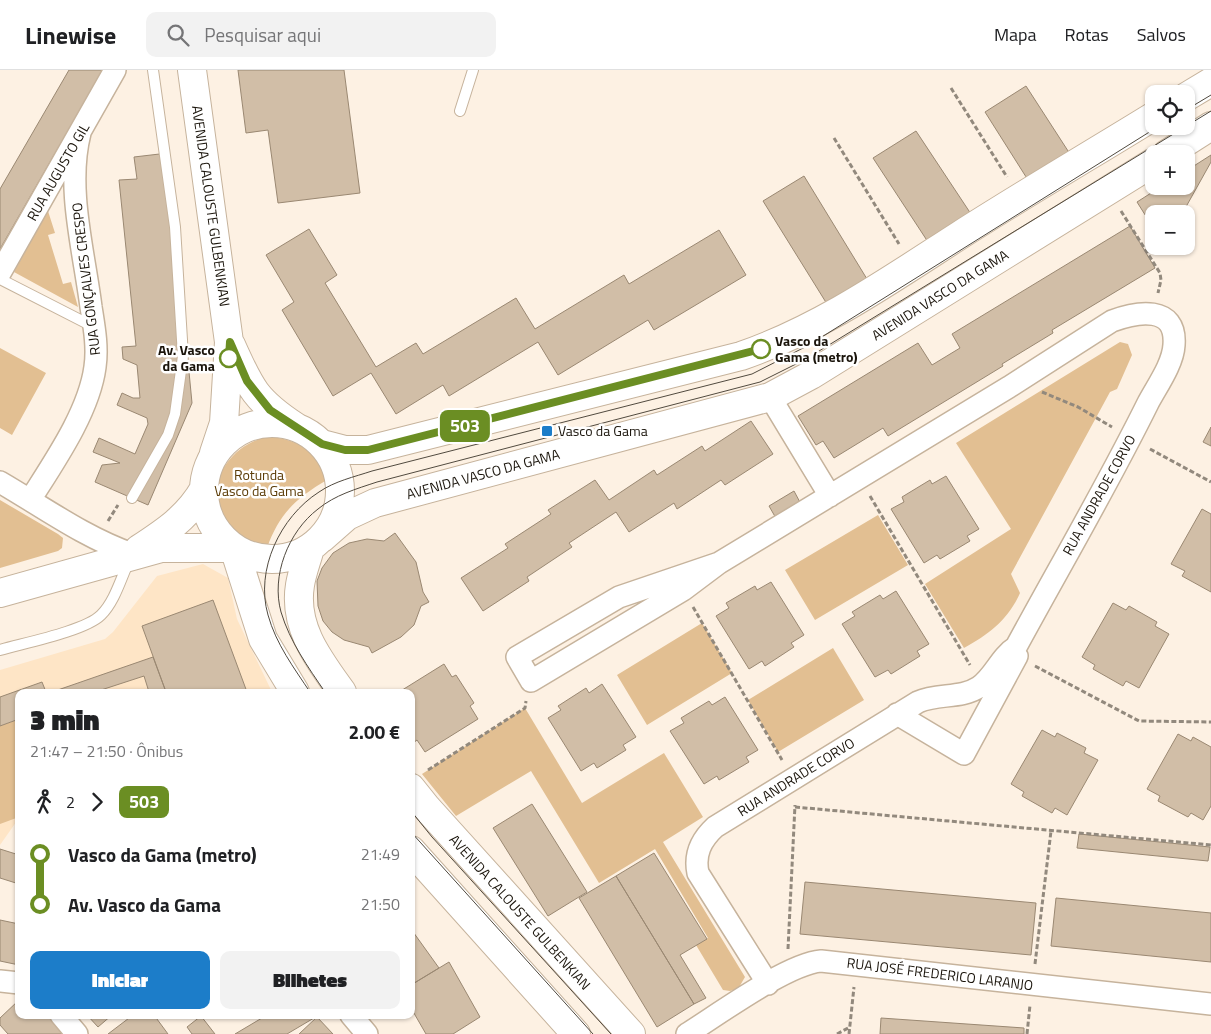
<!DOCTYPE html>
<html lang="pt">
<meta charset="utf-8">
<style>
body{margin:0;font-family:"Titillium Web",sans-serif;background:#f2f2f2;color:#202124;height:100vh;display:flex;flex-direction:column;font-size:19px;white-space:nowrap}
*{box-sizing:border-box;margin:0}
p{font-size:16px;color:#757577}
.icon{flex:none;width:28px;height:28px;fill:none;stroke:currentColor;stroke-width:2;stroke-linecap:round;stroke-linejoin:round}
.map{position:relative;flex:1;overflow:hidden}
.side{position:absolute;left:15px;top:619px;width:400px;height:330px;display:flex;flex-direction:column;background:#fff;border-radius:10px;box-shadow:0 1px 4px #0004}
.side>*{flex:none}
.badge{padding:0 10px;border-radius:8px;font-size:18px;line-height:32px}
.fabs{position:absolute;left:1145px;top:15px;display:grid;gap:10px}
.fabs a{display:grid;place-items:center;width:50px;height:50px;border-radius:10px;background:#fff;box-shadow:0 1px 4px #0004;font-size:25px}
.map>.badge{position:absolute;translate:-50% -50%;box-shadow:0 0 0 2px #fff}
.legs{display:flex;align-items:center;gap:8px;height:55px;padding:0 15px;font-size:16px}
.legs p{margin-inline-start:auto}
.summary{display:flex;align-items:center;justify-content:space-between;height:85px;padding:0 15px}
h1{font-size:28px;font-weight:800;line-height:38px}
.action{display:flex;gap:10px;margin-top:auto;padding:10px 15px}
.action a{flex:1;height:58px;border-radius:10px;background:#1c7dc9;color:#fff;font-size:20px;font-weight:800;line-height:58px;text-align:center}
.action a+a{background:#f2f2f2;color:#202124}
ul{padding:0 15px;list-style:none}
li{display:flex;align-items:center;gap:18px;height:50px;font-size:19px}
li i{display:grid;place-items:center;width:8px;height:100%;margin:0 6px;background:currentColor}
li i::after{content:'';width:12px;height:12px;margin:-6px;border:4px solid;border-radius:50%;background:#fff}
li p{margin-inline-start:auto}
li:first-child i{background:linear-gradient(#0000 50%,currentColor 0)}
li:last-child i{background:linear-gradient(currentColor 50%,#0000 0)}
header{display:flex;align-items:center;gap:30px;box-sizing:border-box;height:70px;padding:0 25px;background:#fff;border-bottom:1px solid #e0e0e0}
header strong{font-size:24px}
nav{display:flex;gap:28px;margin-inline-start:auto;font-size:18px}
.search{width:350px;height:45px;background:#f2f2f2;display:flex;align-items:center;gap:12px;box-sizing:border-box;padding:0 18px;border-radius:10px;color:#757577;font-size:19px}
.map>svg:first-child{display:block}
.built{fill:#fee5c6}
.green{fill:#e2bf92}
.building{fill:#d1bea7;stroke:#9a8872}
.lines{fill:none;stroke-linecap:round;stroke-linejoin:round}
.service-casing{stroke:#c6b39c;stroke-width:12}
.minor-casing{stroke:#c6b39c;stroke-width:24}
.secondary-casing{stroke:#c6b39c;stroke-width:30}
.path{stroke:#92897d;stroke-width:3;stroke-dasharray:5 2.5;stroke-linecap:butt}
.service{stroke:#fff;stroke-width:10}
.minor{stroke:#fff;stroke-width:21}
.secondary{stroke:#fff;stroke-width:28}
.tram{stroke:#514a3f;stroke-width:1}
.line-1-casing{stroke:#fff;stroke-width:11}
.line-1{stroke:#6b8e23;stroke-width:8}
.stop-1-dot{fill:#fff;stroke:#6b8e23;stroke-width:2.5}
.poi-dot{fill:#1c7dc9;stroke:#fff;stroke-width:2}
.labels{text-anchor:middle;stroke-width:5;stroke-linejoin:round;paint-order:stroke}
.street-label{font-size:14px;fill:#1a140b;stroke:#fff}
.stop-label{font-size:14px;font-weight:bold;fill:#1a140b;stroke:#fff;text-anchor:start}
.poi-label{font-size:14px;fill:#1a140b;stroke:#fff;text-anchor:start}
.park-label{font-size:14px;fill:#5b3b06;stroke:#fff}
</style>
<header>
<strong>Linewise</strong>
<div class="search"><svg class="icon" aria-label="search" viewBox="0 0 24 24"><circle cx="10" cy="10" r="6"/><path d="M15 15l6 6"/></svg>Pesquisar aqui</div>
<nav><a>Mapa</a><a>Rotas</a><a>Salvos</a></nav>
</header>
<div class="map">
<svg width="1211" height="964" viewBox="0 0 1211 964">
<rect width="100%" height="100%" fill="#fdf1e3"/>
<path class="built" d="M203,494L228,508L237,549L272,622H19V748L0,775V600L105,569L113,562L157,506Z"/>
<path class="green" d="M48,141L55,163L48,165L63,214L71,212L78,237L14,202Z
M1120,272L1128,274L1132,285L1117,319L1110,322L1011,504L1020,523C1008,550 989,564 964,578L925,514L1011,459L956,373Z
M0,278L46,303L12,365L0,358Z
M266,367C295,367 318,381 327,410C296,428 279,444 267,478C255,474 242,470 233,461C199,425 223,378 266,367Z
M0,430L58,464L63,468L62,478L58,481L0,498Z
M878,445L908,495L815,550L785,500Z
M702,553L732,603L647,655L617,605Z
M833,578L864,630L778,682L748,630Z
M525,638L582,733L664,683L703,747L663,772L745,907L738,919L730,921L723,920L696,875L708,868L655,779L599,813L531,701L456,746L422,704Z
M19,649V747L0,754V656Z"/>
<path class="building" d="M69,0H103L0,179V119Z
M238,0H344L360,123L278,133L268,60L246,63Z
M1026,16L1070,84L1028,110L985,42Z
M916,61L971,144L928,172L873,88Z
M168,83L192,333L148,435L95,412L102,395L120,393L93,382L99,368L135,384L148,354L147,348L117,335L122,323L133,328H140L137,295L123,289L122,277L136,276L119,110L137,109L134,87Z
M1211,85V92L1182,144H1154V159L1137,132L1162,116H1186V101Z
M804,106L867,209L827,234L763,131Z
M1130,156L1155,198L1052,260L1053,263L1002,294L1003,296L888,366L883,358L834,388L823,371L816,375L798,346L918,273L932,295L960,278L952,264Z
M309,159L337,205L325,213L376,297L416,273L423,284L516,228L535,259L624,205L629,214L719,160L746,205L654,260L648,250L558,305L538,272L449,326L443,315L396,344L371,303L333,326L282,240L294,232L266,185Z
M751,351L773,384L725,415L721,410L677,439L674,433L629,462L616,442L569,473L572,477L527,507L529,511L483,541L461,508L508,478L505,474L551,444L548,440L595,410L609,430L654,400L657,405L702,376L705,381Z
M1211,357V376L1203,372Z
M946,406L979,459L967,466L970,471L940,489L937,485L924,493L891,439L904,432L902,427L930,410L932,414Z
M794,421L802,436L777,450L769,436Z
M1202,439L1211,444V522L1182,506L1185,501L1171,494Z
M395,463L416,492L423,522L429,532L421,536L414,555L401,567L372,583L369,577L344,570L332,562L323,551L318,536L317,511L322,498L333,483L349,473L367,469L384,471Z
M771,512L804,565L791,573L794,577L765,596L762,591L749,599L716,546L729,538L726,533L755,516L757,520Z
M896,521L929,574L917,581L920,586L891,604L888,600L875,607L842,554L855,546L852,542L880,525L883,529Z
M213,530L247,622H166L142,556Z
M1113,533L1126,540L1129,536L1157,552L1155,556L1169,564L1139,618L1126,611L1123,616L1093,599L1095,595L1082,587Z
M153,587L166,622H149L144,606L95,622H52Z
M444,594L452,607L456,605L474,633L470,636L478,649L425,682L417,670L413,673L411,670V622H399Z
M42,612L46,622H19V649L0,656V627Z
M602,614L636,667L623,675L626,680L597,698L594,693L581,701L548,648L561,640L558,636L586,618L589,623Z
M725,627L758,680L746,687L749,692L719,710L717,706L704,714L670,661L684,653L681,648L709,631L712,635Z
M1042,660L1055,667L1057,663L1086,678L1084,683L1098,690L1067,745L1055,738L1052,743L1022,726L1024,722L1011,714Z
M1178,664L1191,671L1193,667L1211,677V736L1203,750L1191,743L1188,747L1158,731L1160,726L1147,719Z
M532,734L587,822L548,846L493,758Z
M1079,764L1210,777L1208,791L1077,778Z
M0,779L19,785V814L0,808Z
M654,783L707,869L680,885L706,928L694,934L616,806Z
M616,806L694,934L657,957L579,828Z
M805,812L1036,833L1031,885L800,864Z
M1056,828L1211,843V892L1051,876Z
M0,850L19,854V895L0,891Z
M411,859L439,898L411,915Z
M449,892L480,947L453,964H426L411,938V915Z
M19,930V945H52L67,964H8L0,955V948Z
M87,945H112L98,957Z
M133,945H154L168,964H108Z
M267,945H312L314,948L287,964H235Z
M201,946L215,964H192L187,957Z
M317,947L333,964H299Z
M881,948L1024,958V964H880Z"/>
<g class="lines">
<defs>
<path id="service" d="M460,41L473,0
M0,209L94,257
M132,428L168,365L175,344L183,286L175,157L153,0
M0,580C24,573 85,561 101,545C115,531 121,508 129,491"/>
<path id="minor" d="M0,203L115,0
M770,327L830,426
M0,412C43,437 84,467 132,484
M30,430C54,392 89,342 95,297C98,277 94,256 91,237C84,181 66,118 80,63
M719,493L1009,317L1112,251C1136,242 1177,234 1174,275C1173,294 1157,316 1148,333C1107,416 1060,496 1016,577C1000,587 994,607 979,617C961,629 938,623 918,632L715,757C701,770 694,784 698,803L768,914
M719,493L683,520L531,611L517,587L619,527Z
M897,644L964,684L1017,586
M0,911L19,913
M61,945L77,964
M351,945L367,964
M687,964C719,944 787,894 821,891L1211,934"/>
<path id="secondary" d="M192,0L229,272L224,353L214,383
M1186,27L1211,12
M1167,84L1211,56
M231,275C250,318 256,331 296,357
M204 421a68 68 0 1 1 136 0a68 68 0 1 1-136 0Z
M322,374L345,380H368L741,286C820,259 890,210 960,165C1024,124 1089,86 1154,46
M322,468L347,446L375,433L770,327L811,305L1154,92
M234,478L263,569L295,622
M310,478C307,490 302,502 300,515C293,557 319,590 342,622
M139,479C165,462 188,447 204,419
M0,523L161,478H234
M411,718L427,738L631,964
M411,780L576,964"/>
</defs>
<use href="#service" class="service-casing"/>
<use href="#minor" class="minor-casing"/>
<use href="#secondary" class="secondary-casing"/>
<path class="path" d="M951,18L1007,107
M834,68L899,174
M1121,141L1160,203L1161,210L1158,223
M1042,322L1078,337L1112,357
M1150,379L1211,412
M870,426L970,595
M108,451L118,435
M693,537L782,690
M1035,596L1139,651L1211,652
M428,700L525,638L526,631
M795,737L1211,775
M788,879L795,735
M1035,894L1051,761
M837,964L850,957
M849,964L854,917
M1027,964L1030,935"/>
<use href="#service" class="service"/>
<use href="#minor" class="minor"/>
<use href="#secondary" class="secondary"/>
<path class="tram" d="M1186,40L1211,25
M310,622C294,598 276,574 268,545C255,500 280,447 319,422C335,411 354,407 372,401L752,304L809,275L1159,56
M325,622C308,597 290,572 281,542C271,506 288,462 318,439C335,425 356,419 377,412L760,312L806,289L1211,41
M411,741L432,767L611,964
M411,762L593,964"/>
</g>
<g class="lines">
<defs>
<path id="line-1" d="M229,288L230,272L247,311L270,340L322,374L345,380H368L761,279"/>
</defs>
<use href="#line-1" class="line-1-casing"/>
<use href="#line-1" class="line-1"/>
</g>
<g class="stop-1-dot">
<circle cx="761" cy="279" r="9"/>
<circle cx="229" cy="288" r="9"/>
</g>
<rect class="poi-dot" x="541" y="355" width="12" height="12" rx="2.5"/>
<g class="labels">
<g class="street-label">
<text transform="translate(58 102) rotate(-60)" y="5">RUA AUGUSTO GIL</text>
<text transform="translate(211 136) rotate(82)" y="5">AVENIDA CALOUSTE GULBENKIAN</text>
<text transform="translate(86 209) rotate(-97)" y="5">RUA GONÇALVES CRESPO</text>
<text transform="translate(940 225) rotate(-32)" y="5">AVENIDA VASCO DA GAMA</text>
<text transform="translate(483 404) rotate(-15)" y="5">AVENIDA VASCO DA GAMA</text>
<text transform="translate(1099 425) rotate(-61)" y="5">RUA ANDRADE CORVO</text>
<text transform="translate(796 707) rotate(-32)" y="5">RUA ANDRADE CORVO</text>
<text transform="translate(520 842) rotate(48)" y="5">AVENIDA CALOUSTE GULBENKIAN</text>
<text transform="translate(940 904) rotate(7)" y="5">RUA JOSÉ FREDERICO LARANJO</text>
</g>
<g class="stop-label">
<text x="775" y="276">Vasco da<tspan x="775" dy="16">Gama (metro)</tspan></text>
<text x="215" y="285" text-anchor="end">Av. Vasco<tspan x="215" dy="16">da Gama</tspan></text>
</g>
<g class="poi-label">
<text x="558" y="366">Vasco da Gama</text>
</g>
<g class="park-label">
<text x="259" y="410">Rotunda<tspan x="259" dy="16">Vasco da Gama</tspan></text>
</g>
</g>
</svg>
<div class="fabs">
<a><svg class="icon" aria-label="locate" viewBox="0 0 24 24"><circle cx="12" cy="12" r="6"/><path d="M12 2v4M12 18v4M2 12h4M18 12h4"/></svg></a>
<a>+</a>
<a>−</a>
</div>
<b class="badge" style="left:465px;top:356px;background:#6b8e23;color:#fff">503</b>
<section class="side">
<div class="summary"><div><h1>3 min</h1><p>21:47 – 21:50 · Ônibus</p></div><b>2.00 €</b></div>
<div class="legs"><svg class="icon" aria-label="walk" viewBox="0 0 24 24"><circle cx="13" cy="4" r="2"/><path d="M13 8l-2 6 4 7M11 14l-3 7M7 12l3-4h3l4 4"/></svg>2<svg class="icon" aria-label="forward" viewBox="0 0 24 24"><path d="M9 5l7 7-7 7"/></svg><b class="badge" style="background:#6b8e23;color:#fff">503</b></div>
<ul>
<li><i style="color:#6b8e23"></i><b>Vasco da Gama (metro)</b><p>21:49</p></li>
<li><i style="color:#6b8e23"></i><b>Av. Vasco da Gama</b><p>21:50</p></li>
</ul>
<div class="action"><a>Iniciar</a><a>Bilhetes</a></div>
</section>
</div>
